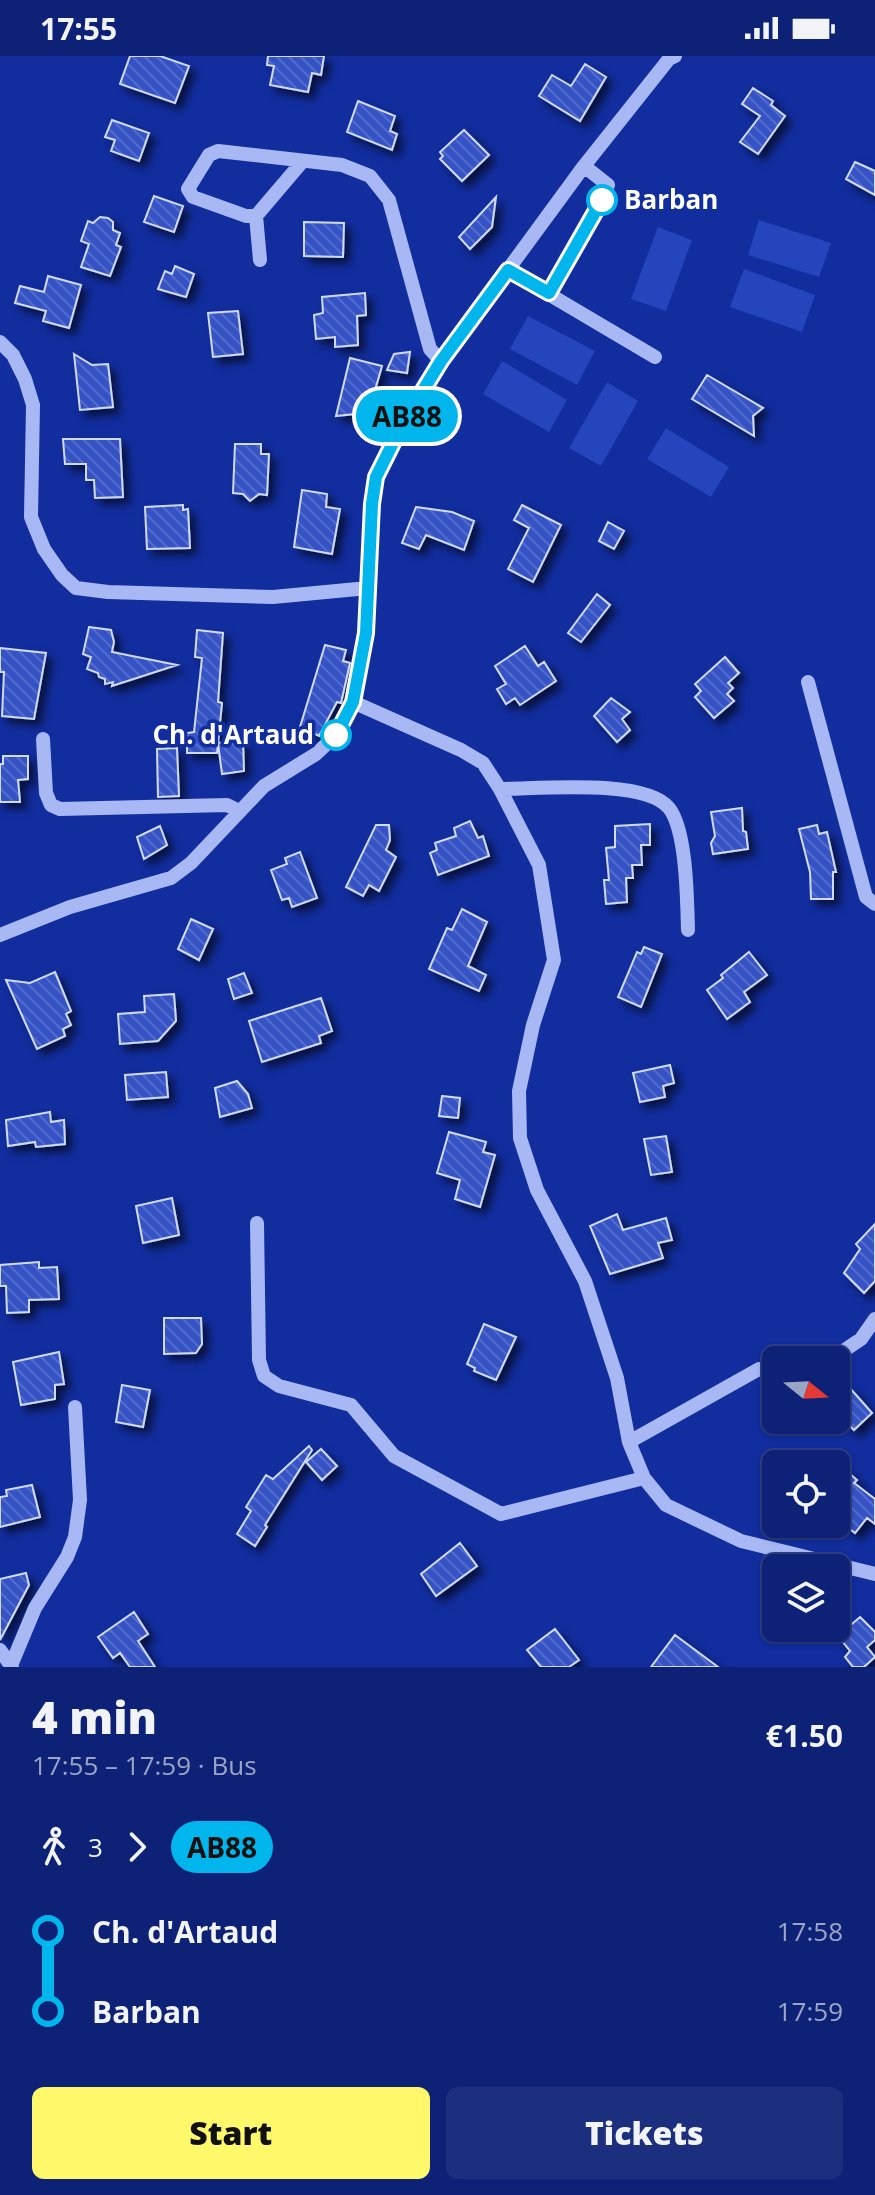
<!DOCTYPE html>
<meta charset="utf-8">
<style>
body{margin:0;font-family:"Open Sans",sans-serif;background:#1b2f7e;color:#f1f3f6;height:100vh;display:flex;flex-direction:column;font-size:30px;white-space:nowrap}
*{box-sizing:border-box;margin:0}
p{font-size:26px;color:#9aa4c5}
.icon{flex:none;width:44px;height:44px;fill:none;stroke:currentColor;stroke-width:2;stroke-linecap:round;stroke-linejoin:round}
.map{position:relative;height:1611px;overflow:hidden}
.side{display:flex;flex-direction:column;background:#0d2276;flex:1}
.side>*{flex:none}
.badge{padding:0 16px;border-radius:26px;font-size:28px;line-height:52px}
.needle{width:52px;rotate:108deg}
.buttons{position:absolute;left:762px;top:1290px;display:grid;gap:16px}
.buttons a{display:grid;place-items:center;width:88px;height:88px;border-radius:12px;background:#0d2276;box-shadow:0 2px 6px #0004,0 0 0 2px #2d3f88;font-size:40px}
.map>.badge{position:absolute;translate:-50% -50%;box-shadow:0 0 0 4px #fff}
.legs{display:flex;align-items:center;gap:12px;height:88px;padding:0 32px;font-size:26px}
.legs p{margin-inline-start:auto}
.summary{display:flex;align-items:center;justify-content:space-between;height:136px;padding:0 32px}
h1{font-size:44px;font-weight:800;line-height:60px}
.action{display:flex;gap:16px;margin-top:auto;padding:16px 32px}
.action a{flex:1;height:92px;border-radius:12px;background:#fff86b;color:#111;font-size:32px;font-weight:800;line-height:92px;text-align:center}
.action a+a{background:#1b2f7e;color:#f1f3f6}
ul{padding:0 32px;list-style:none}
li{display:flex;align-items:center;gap:28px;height:80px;font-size:30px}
li i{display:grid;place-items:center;width:12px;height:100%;margin:0 10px;background:currentColor}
li i::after{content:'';width:20px;height:20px;margin:-10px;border:6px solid;border-radius:50%;background:#0d2276}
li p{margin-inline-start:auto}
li:first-child i{background:linear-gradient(#0000 50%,currentColor 0)}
li:last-child i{background:linear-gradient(currentColor 50%,#0000 0)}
.status{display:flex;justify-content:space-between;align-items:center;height:56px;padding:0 40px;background:#0d2276;direction:ltr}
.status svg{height:22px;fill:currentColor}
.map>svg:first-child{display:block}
.garden{fill:#2445bc}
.building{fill:url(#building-back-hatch);stroke:#d0dafe;stroke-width:2;filter:url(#shadow)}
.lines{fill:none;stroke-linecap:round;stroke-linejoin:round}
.minor{stroke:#a7b8f5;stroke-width:14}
.line-1-casing{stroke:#fff;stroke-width:18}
.line-1{stroke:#00b6ed;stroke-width:12}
.stop-1-dot{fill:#fff;stroke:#00b6ed;stroke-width:4}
.labels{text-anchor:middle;stroke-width:7;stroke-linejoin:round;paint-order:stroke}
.stop-label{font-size:26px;font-weight:bold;fill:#fff;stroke:#112d9e;text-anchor:start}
</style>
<div class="status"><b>17:55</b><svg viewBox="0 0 49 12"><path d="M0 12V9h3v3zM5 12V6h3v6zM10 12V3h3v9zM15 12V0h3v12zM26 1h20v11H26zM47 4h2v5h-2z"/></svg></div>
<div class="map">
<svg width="875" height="1611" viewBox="0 0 875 1611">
<defs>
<pattern id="building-back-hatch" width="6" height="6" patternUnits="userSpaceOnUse" patternTransform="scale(2)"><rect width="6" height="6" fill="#3553c4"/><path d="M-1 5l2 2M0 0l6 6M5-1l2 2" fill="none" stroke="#536dcd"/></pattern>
<filter id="shadow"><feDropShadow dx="6" dy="6" stdDeviation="4" flood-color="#0009"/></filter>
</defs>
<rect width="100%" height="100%" fill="#112d9e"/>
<path class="garden" d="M759,164L831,187L819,221L748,199Z
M658,171L692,184L666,255L631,243Z
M744,213L815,239L802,276L730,251Z
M528,260L595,295L577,329L510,293Z
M502,305L567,344L549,376L483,338Z
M607,326L638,345L601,410L569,392Z
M666,372L729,411L711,441L647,403Z"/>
<path class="building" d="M130,0H160L189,10L175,47L120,28Z
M268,0H324L321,19L312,17L308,36L270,29L274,10L267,9Z
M585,8L606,21L580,65L539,40L552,19L571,30Z
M753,32L773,45L771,49L785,60L758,98L740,86L760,60L742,48Z
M358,45L395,60L390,75L397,78L392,94L347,76Z
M112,64L149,77L139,105L111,95L115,84L105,81Z
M464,74L489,99L462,125L440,103L443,100L440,96Z
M855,106L875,115V139L846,123Z
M154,140L183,150L174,176L144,166Z
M496,141L492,171L470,193L459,181Z
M100,161L108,162L113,166V174L120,177L116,189L121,191L110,220L81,211L89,188L81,185L88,165L93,167Z
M304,166L344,167L343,201L304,200Z
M175,210L194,218L186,241L158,233L165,215L172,218Z
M48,220L81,229L69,272L43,265L46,255L15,247L20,230L44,236Z
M365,237L366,259L357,260L358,289L335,291V281L316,283L314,259L323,257L322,241Z
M238,255L243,298L213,301L208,257Z
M410,296L407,317L387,314L394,298Z
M74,298L92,309L108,308L113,351L80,354Z
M350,302L382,310L373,341L369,340L364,357L336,360Z
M707,319L763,352L753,360L754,380L692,343Z
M63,383H120L123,441L95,442L94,424H86V408H65Z
M235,388H261V398H269L267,439L259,438L250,445L243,438L233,437Z
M302,434L327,438L326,451L340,453L332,498L294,491Z
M183,449V454L188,453L190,492L147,493L145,451Z
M522,449L561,469L533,526L508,513L529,472L514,464Z
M416,451L452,456L474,465L464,494L426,479L419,493L402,487Z
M608,466L624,475L614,493L599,485Z
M597,538L610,549L581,586L568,577Z
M89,571L111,574L114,586L112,596L177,609L112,630L113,626L105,628V623L99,621L98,617L87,613L91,601L83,598Z
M197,574L223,577L218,646L222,647L217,697H187V677L194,676L202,602L195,601Z
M325,589L346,594L343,605L350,607L341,647L337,646L319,680L300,671Z
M525,590L538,610L544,606L556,625L520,649L515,642L506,648L497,633L506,628L495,610Z
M0,592L46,597L34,663L2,660L4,616H0Z
M725,601L739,617L728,627L733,632L727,638L734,645L714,662L695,641L701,635L695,628Z
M611,642L630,656L622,663L630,674L617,686L594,660Z
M243,684L244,715L222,718L218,687Z
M177,692L179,740L158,741L157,693Z
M3,700H28V723L18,724L20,746H0V708H3Z
M742,752L743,775L746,776L748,793L713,798L711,787L715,780L711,756Z
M470,765L478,782L483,780L489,800L438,819L430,797L437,794L435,787L456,780L454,772Z
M650,768V789H641L642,809H632L633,822H626L627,846L606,848L604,824H609L606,792L615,791V770Z
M376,769H389L390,784L386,794L396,801L379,835L369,829L363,840L346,831Z
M817,769L819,778L827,776L836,816H833V843H811L810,816L799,773Z
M160,770L167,789L144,803L137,781Z
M300,796L317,842L292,851L289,842L282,844L271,814L287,808L285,802Z
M462,853L487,866L468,910L486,919L479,935L429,913L447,872L452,874Z
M191,863L213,873L199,904L178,893Z
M644,891L662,898L641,951L618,941L637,896L641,898Z
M749,896L767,919L744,936L750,946L727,963L707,934L723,922L721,919Z
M55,916L71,955L66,958L71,969L63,973L65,980L37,993L6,924L30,927Z
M244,917L252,937L234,943L228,923Z
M174,938L176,965L158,985L120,988L118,958L145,956L144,940Z
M321,942L332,975L319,980L321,987L262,1006L249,965Z
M670,1009L674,1027L663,1030L665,1041L640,1046L633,1017Z
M166,1016L168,1041L127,1044L125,1019Z
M237,1025L248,1038L252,1052L220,1061L215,1032Z
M442,1040L460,1042L458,1062L439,1060Z
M50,1056L51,1066L64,1064L65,1088L36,1091L35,1086L8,1090L6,1064Z
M449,1076L486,1086L483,1096L495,1099L480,1151L455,1143L460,1124L437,1117Z
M666,1080L672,1116L651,1119L644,1083Z
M172,1142L179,1179L143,1187L136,1150Z
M617,1158L623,1174L666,1162L672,1184L658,1187L663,1202L610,1218L590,1170Z
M875,1168V1225L864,1237L844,1217L860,1193L856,1188Z
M39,1206V1212L57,1211L59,1243L29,1244V1256L7,1257L6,1230H0V1209Z
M164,1262H201L202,1288L196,1297L164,1298Z
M484,1268L516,1281L496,1324L474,1315L475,1312L467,1308Z
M59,1296L64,1328L55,1329V1343L21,1349L13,1306Z
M122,1329L150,1334L143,1371L116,1366Z
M849,1331L872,1357L854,1374L836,1356V1343Z
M309,1390L312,1394L265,1469L267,1471L255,1490L237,1478L251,1455L246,1451L266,1419L273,1423Z
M321,1393L337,1410L322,1424L306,1406Z
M843,1412L857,1424L854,1427L875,1443V1468L867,1462L855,1477L836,1462V1413L840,1416Z
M32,1429L40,1461L0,1471V1441L7,1440L6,1434Z
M460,1487L477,1510L436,1540L421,1518Z
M26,1517L29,1529L0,1584V1523Z
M134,1556L148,1578L138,1585L155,1611H130L120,1597L113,1602L98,1581Z
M860,1561L875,1576V1584L867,1591L875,1601L864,1611H853L845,1601L850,1595L838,1580Z
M555,1573L579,1604L569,1611H541L527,1594Z
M675,1579L718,1611H651Z"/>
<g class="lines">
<path class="minor" d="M302,106L256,160H246L193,141L188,133L209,99L218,95L342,109L370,120L389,144L430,293L441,305
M256,160L260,204
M508,214L655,301
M549,237L608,129L584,110
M0,286L13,299L25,323L33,349L31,461L44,493L62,519L76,532L108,536L273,541L368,532
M808,626L866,841L875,848
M353,646L461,694L483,707L500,733L539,809L554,904L533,969L519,1035L520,1082L537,1134L585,1225L617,1322L629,1386L644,1422L666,1449L741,1485L875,1518
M43,683L46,737L51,749L60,753L227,749L239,755
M500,733C537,733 645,722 669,752C687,775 687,845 688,874
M0,879L70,851L171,822L191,807L264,730L316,698L336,679L353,646L366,577L372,448L376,421L403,367L441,305L584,110L669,3L675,0
M257,1167L259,1304L264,1320L279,1330L351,1349L394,1400L501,1458L644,1422
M830,1304L861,1283L875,1263
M629,1386L759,1313L776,1318
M0,1594L12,1611
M12,1607L35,1552L67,1501L75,1481L80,1444L75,1351"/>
</g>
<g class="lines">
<defs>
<path id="line-1" d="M336,679L353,646L366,577L372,448L376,421L403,367L441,305L508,214L549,237L602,144"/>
</defs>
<use href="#line-1" class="line-1-casing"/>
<use href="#line-1" class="line-1"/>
</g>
<g class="stop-1-dot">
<circle cx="602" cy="144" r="14"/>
<circle cx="336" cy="679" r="14"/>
</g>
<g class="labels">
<g class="stop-label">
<text x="624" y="153">Barban</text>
<text x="314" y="688" text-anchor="end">Ch. d'Artaud</text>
</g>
</g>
</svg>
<div class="buttons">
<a><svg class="needle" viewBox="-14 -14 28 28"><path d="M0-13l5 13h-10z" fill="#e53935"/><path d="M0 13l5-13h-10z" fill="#9aa4c5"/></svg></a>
<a><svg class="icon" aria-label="locate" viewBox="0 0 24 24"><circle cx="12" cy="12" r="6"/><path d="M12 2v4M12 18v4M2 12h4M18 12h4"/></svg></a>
<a><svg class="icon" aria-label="layers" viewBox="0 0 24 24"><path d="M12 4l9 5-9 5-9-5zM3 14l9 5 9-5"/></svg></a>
</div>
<b class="badge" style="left:407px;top:360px;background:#00b6ed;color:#111">AB88</b>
</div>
<section class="side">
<div class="summary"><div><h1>4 min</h1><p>17:55 – 17:59 · Bus</p></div><b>€1.50</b></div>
<div class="legs"><svg class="icon" aria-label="walk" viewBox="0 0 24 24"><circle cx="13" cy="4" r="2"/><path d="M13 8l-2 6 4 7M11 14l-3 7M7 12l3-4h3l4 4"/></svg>3<svg class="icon" aria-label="forward" viewBox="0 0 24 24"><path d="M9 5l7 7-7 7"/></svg><b class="badge" style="background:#00b6ed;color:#111">AB88</b></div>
<ul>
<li><i style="color:#00b6ed"></i><b>Ch. d'Artaud</b><p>17:58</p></li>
<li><i style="color:#00b6ed"></i><b>Barban</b><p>17:59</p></li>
</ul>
<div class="action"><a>Start</a><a>Tickets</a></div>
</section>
